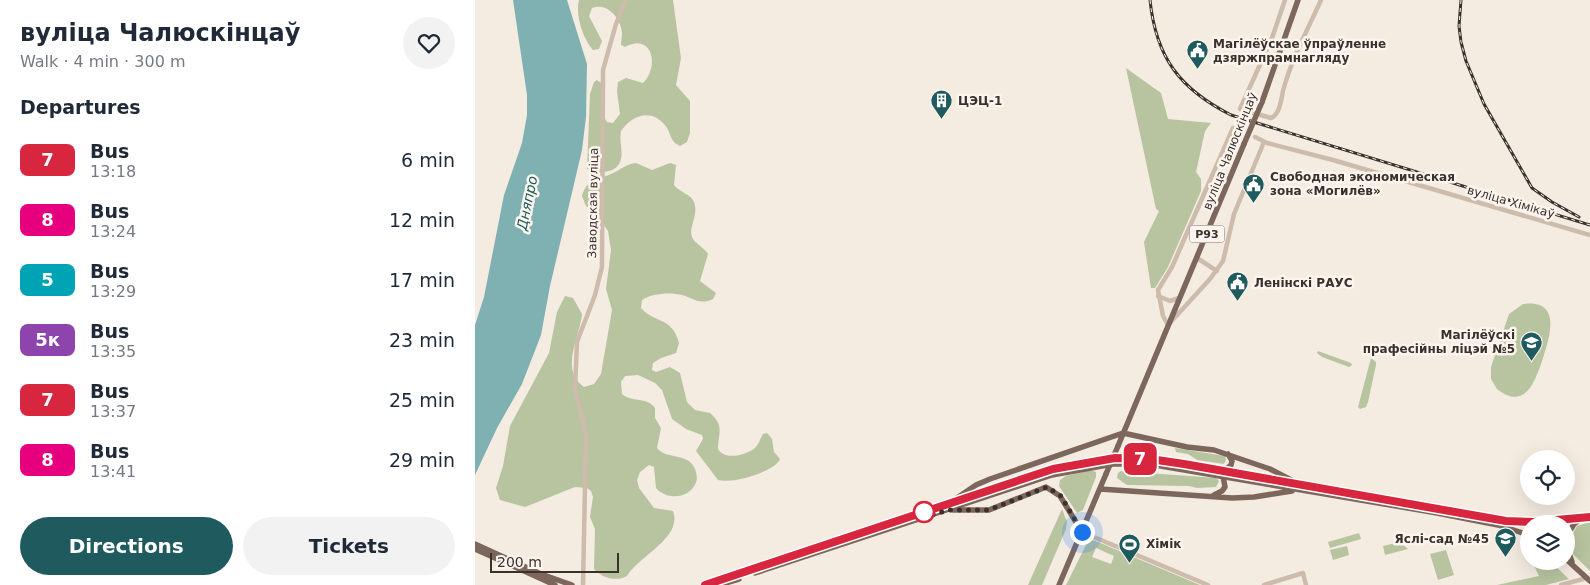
<!DOCTYPE html>
<meta charset="utf-8">
<style>
body{margin:0;font-family:"DejaVu Sans",sans-serif;background:#f2f2f3;color:#1f2937;height:100vh;display:flex;flex-direction:column;font-size:19px;white-space:nowrap}
*{box-sizing:border-box;margin:0}
p{font-size:16px;color:#747a83}
.icon{flex:none;width:28px;height:28px;fill:none;stroke:currentColor;stroke-width:2;stroke-linecap:round;stroke-linejoin:round}
.map{position:relative;flex:1;overflow:hidden}
.side{display:flex;flex-direction:column;background:#fff;width:475px}
.side>*{flex:none}
.badge{padding:0 10px;border-radius:8px;font-size:18px;line-height:32px}
.fabs{position:absolute;left:1045px;top:450px;display:grid;gap:10px}
.fabs a{display:grid;place-items:center;width:55px;height:55px;border-radius:50%;background:#fff;box-shadow:0 5px 20px #0002;font-size:25px}
.scale{position:absolute;left:15px;bottom:12px;width:129px;box-sizing:border-box;padding-left:5px;border:2px solid #3b302b;border-top:0;font-size:14px;line-height:18px;white-space:nowrap;color:#3b302b;-webkit-text-stroke:4px #fbf5ee;paint-order:stroke}
.you{position:absolute;width:25px;height:25px;margin:-12px;border:4px solid #fff;border-radius:50%;background:#1a73e8;box-shadow:0 0 0 8px #1a73e833}
.map>.badge{position:absolute;translate:-50% -50%;box-shadow:0 0 0 2px #fff}
h2{padding:0 20px;font-size:19px;line-height:45px}
.round{display:grid;place-items:center;flex:none;width:52px;height:52px;border-radius:26px;background:#f2f2f3}
.headline{display:flex;align-items:center;justify-content:space-between;height:85px;padding:0 20px}
h1{font-size:24px;font-weight:700;line-height:38px}
.button{display:flex;gap:10px;margin-top:auto;padding:10px 20px}
.button a{flex:1;height:58px;border-radius:30px;background:#1f5a5e;color:#fff;font-size:20px;font-weight:700;line-height:58px;text-align:center}
.button a+a{background:#f2f2f3;color:#1f2937}
ul{padding:0;list-style:none}
li{display:flex;align-items:center;gap:15px;height:60px;padding:0 20px}
li div{flex:1}
li b{display:block;font-size:19px}
li em{font-style:normal}
li .badge{min-width:55px;font-weight:700;text-align:center}
main{display:flex;flex:1;min-height:0}
.map>svg:first-child{display:block}
.green{fill:#b8c4a0;fill-rule:evenodd}
.water{fill:#7fb0b2}
.lines{fill:none;stroke-linecap:round;stroke-linejoin:round}
.minor{stroke:#cdbbac;stroke-width:4.5}
.major{stroke:#7d675c;stroke-width:5.5}
.rail-casing{stroke:#3b302b;stroke-width:3}
.rail{stroke:#fbf5ee;stroke-width:1;stroke-dasharray:4;stroke-linecap:butt}
.major-bridge{stroke:#7d675c;stroke-width:5.5}
.line-casing{stroke:#fff;stroke-width:11}
.line{stroke:#d7263d;stroke-width:8}
.walk{stroke:#3b302b;stroke-width:5;stroke-dasharray:0 9}
.stop-dot{fill:#fff;stroke:#d7263d;stroke-width:2.5}
.labels{text-anchor:middle;stroke-width:5;stroke-linejoin:round;paint-order:stroke}
.shield{fill:#fbf5ee;stroke:#756b66;stroke-width:1}
.shield-label{font-size:11px;font-weight:bold;fill:#3b302b}
.poi-label{font-size:12px;font-weight:bold;fill:#3b302b;stroke:#fbf5ee;text-anchor:start}
.street-label{font-size:12px;fill:#3b302b;stroke:#fbf5ee}
.water-label{font-size:14px;font-style:italic;fill:#1f5a5e;stroke:#fbf5ee}
</style>
<main>
<section class="side">
<div class="headline"><div><h1>вуліца Чалюскінцаў</h1><p>Walk · 4 min · 300 m</p></div><a class="round"><svg class="icon" aria-label="heart" viewBox="0 0 24 24"><path d="M12 20l-8-8c-3-5 5-10 8-4 3-6 11-1 8 4z"/></svg></a></div>
<h2>Departures</h2>
<ul>
<li><span class="badge" style="background:#d7263d;color:#fff">7</span><div><b>Bus</b><p>13:18</p></div><em>6 min</em></li>
<li><span class="badge" style="background:#e6007e;color:#fff">8</span><div><b>Bus</b><p>13:24</p></div><em>12 min</em></li>
<li><span class="badge" style="background:#00a3b4;color:#fff">5</span><div><b>Bus</b><p>13:29</p></div><em>17 min</em></li>
<li><span class="badge" style="background:#8e44ad;color:#fff">5к</span><div><b>Bus</b><p>13:35</p></div><em>23 min</em></li>
<li><span class="badge" style="background:#d7263d;color:#fff">7</span><div><b>Bus</b><p>13:37</p></div><em>25 min</em></li>
<li><span class="badge" style="background:#e6007e;color:#fff">8</span><div><b>Bus</b><p>13:41</p></div><em>29 min</em></li>
</ul>
<div class="button"><a>Directions</a><a>Tickets</a></div>
</section>
<div class="map">
<svg width="1115" height="585" viewBox="0 0 1115 585">
<rect width="100%" height="100%" fill="#f4ebe1"/>
<path class="green" d="M104,0H198L206,58L201,85L215,101V133L212,142L205,146L200,143C195,138 195,131 190,125C176,108 157,115 146,131C144,141 148,150 146,159C143,174 123,174 112,169L115,94L119,82L122,80L126,83L129,117L132,122L138,123L145,114L142,91L143,82L151,78L168,83C185,66 177,32 150,47L146,45C146,41 147,37 147,33C146,18 132,2 117,8L114,16L127,41L124,49L118,50C108,39 100,15 104,0Z
M651,68L686,93L693,119L736,123L730,131L721,172L726,179V191L693,267L680,288H676L669,242L684,211L681,209Z
M161,163L177,170L195,163L201,165L199,185C204,192 216,194 219,202C224,215 213,228 217,237C220,244 229,247 233,254L225,281L241,293L238,299C225,305 220,299 207,295C197,292 176,293 167,300L166,308C180,324 197,316 204,343L201,353L186,358L178,363L177,370L181,372L195,367L205,373L212,402L220,410L235,413C250,426 243,433 243,449C250,461 271,455 280,448C284,444 285,439 288,434L292,433L297,439L299,452L305,459C300,472 256,484 243,480L221,451L228,439L227,435L211,429L197,419L187,390L180,383L163,375L150,376L146,382L147,394C157,403 171,396 180,408V418L186,428L182,448C192,462 221,449 222,479C218,498 193,502 181,488L179,467L174,465L165,472L162,480L164,488L179,508L198,511C208,538 162,557 152,576C141,582 127,578 119,569L120,529L115,517L118,497L116,491L112,488L100,487L50,507L25,500L21,488L28,466L35,426L74,353L82,312L90,296L98,298L107,314C105,337 84,370 109,387L119,384L126,374L137,310L131,289L136,250L133,231L121,214L111,206L107,196C112,178 124,180 138,173C147,169 151,164 161,163Z
M1048,304C1087,299 1075,336 1068,358C1061,379 1051,412 1022,389L1016,379V367L1034,314Z
M843,351L876,363L877,365L874,367L847,357L842,353Z
M896,358L901,362V365L893,402L891,407L885,409L883,407Z
M700,448L750,456L751,460L749,464L722,460L713,454L701,452Z
M616,470L621,472V477L608,510L602,513L584,486L585,480L591,476Z
M646,471L741,478L744,481L741,487L722,488L714,486L652,485L642,478L643,473Z
M587,509L592,522L591,529L567,585H553Z
M1115,522V571L1097,553L1094,541L1102,526Z
M884,533L886,539L855,548L853,542Z
M614,539L623,542L725,585H591ZM621,548L639,556L636,564L617,557Z
M925,542L933,549L910,555L908,546Z
M872,546L874,555L858,560L855,550Z
M971,550L979,575L963,580L955,554Z
M1057,561H1075L1094,579L1071,585H1022L1064,576Z"/>
<path class="water" d="M38,0H92L112,64L111,117L107,150L75,286L66,335L47,384L22,428L0,475V325L9,297L29,195L47,143L52,115V95Z"/>
<g class="lines">
<path class="minor" d="M810,0L797,38L765,109L796,118C805,114 806,100 808,91C816,60 833,29 846,0
M768,130L758,128L697,267L683,290L688,316L693,325L735,279L748,261L759,214L789,142
M780,137L792,143L858,160L1115,235
M722,258L742,271
M683,296L695,301L704,298
M607,532L733,585
M108,585L111,436L100,389L102,342L120,295L127,267L128,70L141,24L151,0
M789,585L828,573L831,585
M1086,585L1112,578"/>
<path class="major" d="M787,102L823,0
M643,446L769,144
M749,471L756,465L757,461L753,454
M625,489L757,498L779,497L817,491
M739,495L747,491L750,487L748,476
M479,500L501,485L515,479L648,433L712,447L739,450L795,469L818,481
M478,510H514L571,487L585,496L607,532
M1091,537L1099,524L1104,520
M0,544L66,574L97,585
M1091,545L1097,562
M0,549L80,585
M1091,559L1115,581
M280,573L577,475L638,464H674L962,513L1023,525L1054,535
M229,585L578,469L640,458L675,459L709,464L1031,521L1059,522L1115,517
M244,585L264,579
M584,585L631,474"/>
<defs>
<path id="rail" d="M675,0C681,58 705,89 756,115L1115,225
M986,0L984,26L986,42L991,61L1009,104L1057,188L1077,202L1104,217"/>
</defs>
<use href="#rail" class="rail-casing"/>
<use href="#rail" class="rail"/>
<path class="major-bridge" d="M769,144L787,102
M631,474L643,446"/>
</g>
<g class="lines">
<defs>
<path id="line" d="M230,585L578,469L640,458L675,459L709,464L1031,521L1059,522L1115,517"/>
</defs>
<use href="#line" class="line-casing"/>
<use href="#line" class="line"/>
<path class="walk" d="M449,512L447,518L473,510H514L572,487L586,496L607,532"/>
</g>
<defs>
<symbol id="civic-pin" viewBox="-11 -11 22 30"><path d="M0 17L-7.5 6A9.5 9.5 0 1 1 7.5 6Z" fill="#1f5a5e" stroke="#fbf5ee"/><path d="M-.6-6.5H3V-4.5H.6V-3L4-1V1h2V6H-6V1h2V-1L-.6-3ZM-1.2 2.5V6h2.4V2.5Z" fill="#fff"/></symbol>
<symbol id="building-pin" viewBox="-11 -11 22 30"><path d="M0 17L-7.5 6A9.5 9.5 0 1 1 7.5 6Z" fill="#1f5a5e" stroke="#fbf5ee"/><path d="M-4-6H4V6H1V3H-1V6H-4ZM-2.5-4.3h1.7v1.8h-1.7ZM.8-4.3h1.7v1.8H.8ZM-2.5-1h1.7V.8h-1.7ZM.8-1h1.7V.8H.8Z" fill="#fff"/></symbol>
<symbol id="university-pin" viewBox="-11 -11 22 30"><path d="M0 17L-7.5 6A9.5 9.5 0 1 1 7.5 6Z" fill="#1f5a5e" stroke="#fbf5ee"/><path d="M0-5L7-2L0 1L-7-2ZM-4 1L0 2.5L4 1V4Q0 6-4 4Z" fill="#fff"/></symbol>
<symbol id="school-pin" viewBox="-11 -11 22 30"><path d="M0 17L-7.5 6A9.5 9.5 0 1 1 7.5 6Z" fill="#1f5a5e" stroke="#fbf5ee"/><path d="M0-5L7-2L0 1L-7-2ZM-4 1L0 2.5L4 1V4Q0 6-4 4Z" fill="#fff"/></symbol>
<symbol id="stadium-pin" viewBox="-11 -11 22 30"><path d="M0 17L-7.5 6A9.5 9.5 0 1 1 7.5 6Z" fill="#1f5a5e" stroke="#fbf5ee"/><path d="M0-5a6.5 5 0 1 0 0 10a6.5 5 0 1 0 0-10ZM-3.5-1.8h7v3.6h-7Z" fill="#fff"/></symbol>
</defs>
<g fill-rule="evenodd">
<use href="#civic-pin" x="710" y="38" width="25" height="34"/>
<use href="#building-pin" x="454" y="88" width="25" height="34"/>
<use href="#civic-pin" x="766" y="172" width="25" height="34"/>
<use href="#civic-pin" x="750" y="270" width="25" height="34"/>
<use href="#university-pin" x="1044" y="330" width="25" height="34"/>
<use href="#school-pin" x="1018" y="526" width="25" height="34"/>
<use href="#stadium-pin" x="642" y="532" width="25" height="34"/>
</g>
<circle class="stop-dot" cx="449" cy="512" r="10"/>
<g class="labels">
<rect class="shield" x="714.5" y="225.5" width="35" height="17" rx="4"/>
<g class="shield-label">
<text x="732" y="238">Р93</text>
</g>
<g class="poi-label">
<text x="738" y="48">Магілёўскае ўпраўленне<tspan x="738" dy="14">дзяржпрамнагляду</tspan></text>
<text x="483" y="105">ЦЭЦ-1</text>
<text x="795" y="181">Свободная экономическая<tspan x="795" dy="14">зона «Могилёв»</tspan></text>
<text x="779" y="287">Ленінскі РАУС</text>
<text x="1040" y="339" text-anchor="end">Магілёўскі<tspan x="1040" dy="14">прафесійны ліцэй №5</tspan></text>
<text x="1014" y="543" text-anchor="end">Яслі-сад №45</text>
<text x="671" y="548">Хімік</text>
</g>
<g class="street-label">
<text transform="translate(755 151) rotate(-68)" y="4">вуліца Чалюскінцаў</text>
<text transform="translate(1036 202) rotate(16)" y="4">вуліца Хімікаў</text>
<text transform="translate(118 203) rotate(-89)" y="4">Заводская вуліца</text>
</g>
<g class="water-label">
<text transform="translate(52 203) rotate(-78)" y="5">Дняпро</text>
</g>
</g>
</svg>
<div class="fabs">
<a><svg class="icon" aria-label="locate" viewBox="0 0 24 24"><circle cx="12" cy="12" r="6"/><path d="M12 2v4M12 18v4M2 12h4M18 12h4"/></svg></a>
<a><svg class="icon" aria-label="layers" viewBox="0 0 24 24"><path d="M12 4l9 5-9 5-9-5zM3 14l9 5 9-5"/></svg></a>
</div>
<div class="scale">200 m</div>
<div class="you" style="left:607px;top:532px"></div>
<b class="badge" style="left:665px;top:459px;background:#d7263d;color:#fff">7</b>
</div>
</main>
